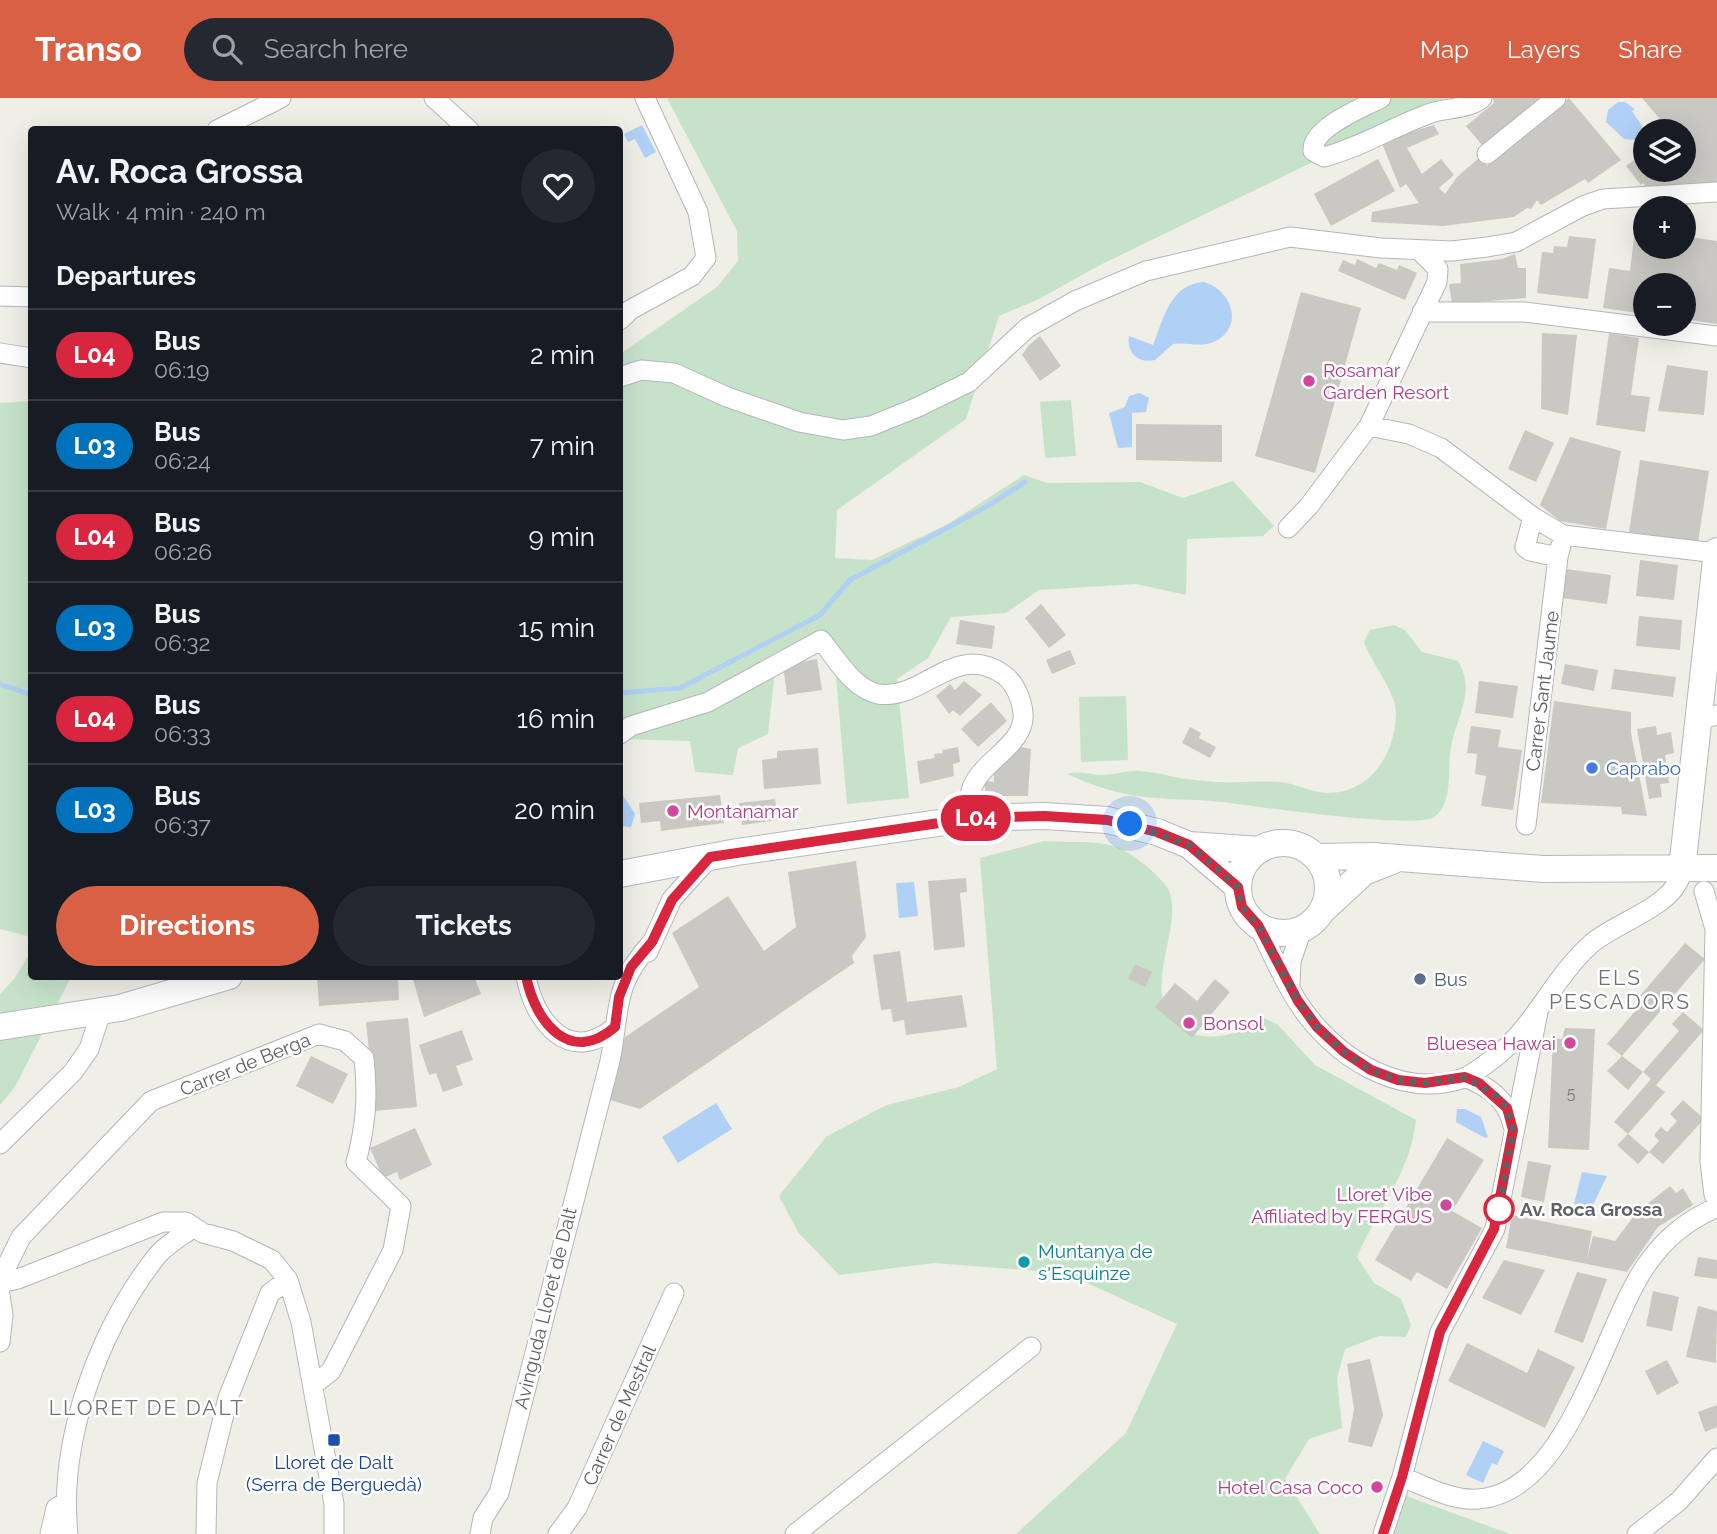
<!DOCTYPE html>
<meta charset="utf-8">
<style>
body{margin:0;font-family:Raleway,sans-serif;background:#242831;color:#f1f3f6;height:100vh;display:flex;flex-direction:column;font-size:26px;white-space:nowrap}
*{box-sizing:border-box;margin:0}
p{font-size:23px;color:#9ea1a6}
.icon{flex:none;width:38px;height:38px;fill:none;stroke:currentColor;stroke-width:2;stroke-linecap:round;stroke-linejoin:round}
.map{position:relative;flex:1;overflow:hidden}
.panel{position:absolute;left:28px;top:28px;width:595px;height:854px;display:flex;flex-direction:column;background:#171b24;border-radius:7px;box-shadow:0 7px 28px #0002}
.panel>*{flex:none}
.badge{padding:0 14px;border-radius:23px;font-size:24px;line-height:46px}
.fabs{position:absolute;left:1633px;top:21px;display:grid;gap:14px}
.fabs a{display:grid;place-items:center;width:63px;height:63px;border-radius:50%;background:#171b24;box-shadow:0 7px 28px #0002;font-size:35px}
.you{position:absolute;width:35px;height:35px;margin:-18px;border:5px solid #fff;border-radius:50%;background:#1a73e8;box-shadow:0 0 0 10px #1a73e833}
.map>.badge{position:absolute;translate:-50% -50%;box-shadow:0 0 0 4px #fff}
h2{padding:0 28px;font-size:26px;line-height:63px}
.round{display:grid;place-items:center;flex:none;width:74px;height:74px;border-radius:37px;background:#242831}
.headline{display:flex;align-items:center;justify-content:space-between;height:119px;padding:0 28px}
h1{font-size:33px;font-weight:700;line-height:52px}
.action{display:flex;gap:14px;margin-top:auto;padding:14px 28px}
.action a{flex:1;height:80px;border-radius:42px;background:#d76045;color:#fff;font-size:28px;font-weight:700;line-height:80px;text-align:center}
.action a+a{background:#242831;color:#f1f3f6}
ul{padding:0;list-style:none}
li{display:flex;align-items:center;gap:21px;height:91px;padding:0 28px;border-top:2px solid #363941}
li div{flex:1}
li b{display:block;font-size:26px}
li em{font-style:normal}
li .badge{min-width:77px;font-weight:700;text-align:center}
header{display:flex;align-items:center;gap:42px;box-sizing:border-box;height:98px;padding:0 35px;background:#d76045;color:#fff}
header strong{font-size:33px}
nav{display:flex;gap:38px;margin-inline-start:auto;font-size:24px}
.search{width:490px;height:63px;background:#242831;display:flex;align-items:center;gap:18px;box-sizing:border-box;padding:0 24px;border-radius:38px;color:#9ea1a6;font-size:26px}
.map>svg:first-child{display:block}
.green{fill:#c6e3c9}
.water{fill:#b0d0f6}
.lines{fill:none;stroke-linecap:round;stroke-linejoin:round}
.stream{stroke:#b0d0f6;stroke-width:5}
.building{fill:#cac8c3}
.street-casing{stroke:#b4b6ba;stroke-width:21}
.secondary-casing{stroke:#b5b8bc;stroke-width:28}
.street{stroke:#fff;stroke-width:19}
.secondary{stroke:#fff;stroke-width:26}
.line-casing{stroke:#fff;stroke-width:16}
.line{stroke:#d7263d;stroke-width:10}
.walk{stroke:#5e6165;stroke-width:7;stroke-dasharray:0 12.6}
.hotel-dot{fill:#d1479c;stroke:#fff;stroke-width:2.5}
.shop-dot{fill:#3f7fe0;stroke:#fff;stroke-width:2.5}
.service-dot{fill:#5c6f8a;stroke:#fff;stroke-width:2.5}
.stop-dot{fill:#fff;stroke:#d7263d;stroke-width:3.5}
.culture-dot{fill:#0f9aa8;stroke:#fff;stroke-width:2.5}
.transit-dot{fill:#1a4fb4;stroke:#fff;stroke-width:2.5}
.labels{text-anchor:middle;stroke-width:5;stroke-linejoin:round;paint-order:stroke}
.number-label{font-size:16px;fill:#797b7c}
.hotel-label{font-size:19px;fill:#b23c85;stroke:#fff;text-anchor:start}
.street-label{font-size:19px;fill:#5e6165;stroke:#fff}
.shop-label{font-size:19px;fill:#366cbe;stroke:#fff;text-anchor:start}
.service-label{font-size:19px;fill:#4e5e75;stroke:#fff;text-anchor:start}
.stop-label{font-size:19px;font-weight:bold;fill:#5e6165;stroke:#fff;text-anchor:start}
.culture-label{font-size:19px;fill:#0d838f;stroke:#fff;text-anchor:start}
.transit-label{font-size:19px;fill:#164399;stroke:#fff}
.neighbourhood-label{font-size:21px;letter-spacing:2px;fill:#6f7377;stroke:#fff}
</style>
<header>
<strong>Transo</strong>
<div class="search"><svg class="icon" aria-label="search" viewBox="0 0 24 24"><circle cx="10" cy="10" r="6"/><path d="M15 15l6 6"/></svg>Search here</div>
<nav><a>Map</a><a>Layers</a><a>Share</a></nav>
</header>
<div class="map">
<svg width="1717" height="1436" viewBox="0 0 1717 1436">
<rect width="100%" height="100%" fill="#efeee7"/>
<path class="green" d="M667,0H1445L1100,167L1039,201L999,218L966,321L837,412L835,460L872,462L948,426L1024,377L1047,385L1140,384L1183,400L1233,383L1274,428L1263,438L1187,441L1186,497L1136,486L1039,492L1006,515L951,519L928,560L897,581L909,700L847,706L835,568L820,552L775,572L768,636L738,650L733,677L695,674L690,643L620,641V256L717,189L738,163L737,133Z
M1071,302L1076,358L1045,360L1040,304Z
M31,303H32L31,845L27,838L0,831V305Z
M1394,527L1405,532L1422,554L1458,563C1475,592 1459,615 1452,644C1446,667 1455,705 1434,719C1413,732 1255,708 1222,704C1188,700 1151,703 1117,694C1100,690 1083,683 1067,676C1080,672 1090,677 1103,677C1116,677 1128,672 1141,673C1162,675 1183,682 1204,683C1229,686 1254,682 1279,684C1295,685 1310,694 1326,695C1370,696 1395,656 1396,616C1397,595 1371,565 1364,544L1370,532Z
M1126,598L1128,662L1081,664L1079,599Z
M1044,743C1065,745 1093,742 1114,748C1129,752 1160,777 1168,791C1183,819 1153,870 1164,907C1176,949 1236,945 1262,919L1277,926L1315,967L1416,1022C1411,1074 1377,1112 1357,1159L1374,1185L1401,1201L1411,1227L1406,1239L1379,1238L1345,1251L1337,1280L1342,1330L1309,1341L1285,1381L1320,1436H1016L1126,1335L1177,1226L1065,1175L934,1165L839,1177L798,1134L779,1098L827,1038L887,1007L959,989L997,971L980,760Z
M31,853L32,878L71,879L15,989L0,1007V896L15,880Z
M1398,1390L1409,1399L1510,1436H1374Z"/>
<path class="water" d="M1618,4H1625L1635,11L1632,13L1642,28L1640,40L1635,42L1624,41L1606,24L1608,12Z
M642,27L656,54L645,60L635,41L628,44L624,36Z
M1204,184C1234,193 1245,232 1211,245C1199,249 1186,244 1173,246L1155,262C1138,266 1126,255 1129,238L1153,247C1164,220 1170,186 1204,184Z
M1140,295L1149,300L1146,314L1132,315V349L1118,350L1109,315L1125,309L1129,298Z
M620,693L635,716L631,729L620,728Z
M914,784L918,818L899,820L896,785Z
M716,1005L732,1031L678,1065L662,1039Z
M1465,1011L1481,1019L1488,1039L1485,1040L1456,1024L1457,1011Z
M1582,1074L1607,1078L1591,1111L1574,1106Z
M1483,1343L1504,1353L1497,1367L1492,1365L1483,1385L1466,1377Z"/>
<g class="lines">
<path class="stream" d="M0,586L32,597
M620,595L680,590L820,517L850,482L984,410L1025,384"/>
</g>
<path class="building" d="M1493,0H1545L1487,53L1466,28L1494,5Z
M1569,0L1621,62L1588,85L1585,81L1541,107L1537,102L1531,111L1527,110L1514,119L1443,128L1371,124L1372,114L1419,105L1406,86L1400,90L1381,43L1434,27L1439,36L1407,50L1422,76L1441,61L1454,77L1439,90L1445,96L1457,79L1480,59L1487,68Z
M1642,0H1717V86L1648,91L1643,85L1641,87L1626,68L1645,54V72H1684V33H1670Z
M1378,61L1395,93L1331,128L1314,96Z
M1635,131L1645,133V149H1684V138L1717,143V226L1684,221V187H1645V216L1603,210L1609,170L1630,173Z
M1569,138L1596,141L1588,201L1537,195L1542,154L1553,155L1554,148L1567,149Z
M1515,156L1518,170H1526V200L1452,206L1449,186L1461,185L1460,166L1502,161Z
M1357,161L1376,170L1379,165L1397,172L1399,167L1417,175L1405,202L1338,173L1343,162L1355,167Z
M1301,194L1361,210L1315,375L1255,358Z
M1542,235L1577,237L1568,317L1541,311Z
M1609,235L1639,240L1631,297L1650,299L1645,334L1596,327Z
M1040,238L1061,268L1040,283L1022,257L1029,247Z
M1667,267L1708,273L1704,317L1658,313Z
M1136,326L1222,327V364L1136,362Z
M1525,332L1554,345L1536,384L1508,371Z
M1570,339L1621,353L1606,431L1560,423L1540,407Z
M1640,362L1709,373L1698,444L1629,434Z
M1640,462L1678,467L1674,502L1636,498Z
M1566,471L1611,477L1607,506L1562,500Z
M1041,506L1066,537L1049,550L1025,520Z
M1639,518L1682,522L1680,552L1636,548Z
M960,522L995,528L992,551L956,546Z
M1070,552L1076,566L1052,576L1046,562Z
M817,561L822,592L787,597L783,567Z
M1565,566L1598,572L1594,593L1561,586Z
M1614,571L1676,579L1673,599L1611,591Z
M964,583L982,597L960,618L953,612L949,616L936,598L950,586L955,592Z
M1479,583L1518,588L1513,620L1475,615Z
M1554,603L1631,614V635L1647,718L1622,716L1621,709L1541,705Z
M991,604L1007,623L978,649L961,631Z
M1471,628L1501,632L1498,649L1522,652L1513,712L1481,708L1486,678L1475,676L1477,656L1467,655Z
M1656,628L1657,637L1671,634L1674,655L1665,657L1669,685L1660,686L1662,699L1649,701L1637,631Z
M1190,629L1201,635L1199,640L1216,649L1210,660L1182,645Z
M1016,648L1031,651L1028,698H986L984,683L994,684V669Z
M958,649L960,664L953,666L954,678L920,686L917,663L935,660L934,656L943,655L942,652Z
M818,650L821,686L764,691L762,662L777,660V653Z
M720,697L724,725L661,733L660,723L641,725L639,705Z
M775,701L778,722L742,727L739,705Z
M856,763L866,839L852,858L854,865L640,1011L610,1002L625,939L699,889L672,835L728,798L764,853L796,829L788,774Z
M966,780L967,794L960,795L965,849L934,852L928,783Z
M1685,845L1705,861L1622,958L1607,946L1644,903L1639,899Z
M900,853L907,904L962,897L967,929L906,937L904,922L893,924L891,911L881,912L873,857Z
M1135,866L1152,874L1145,889L1128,881Z
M317,878H398L399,902L319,908Z
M412,878H474L481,896L424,919Z
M1215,881L1230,894L1192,940L1155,909L1175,885L1197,903Z
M1683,914L1704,932L1656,987L1665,994L1628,1036L1614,1024L1651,981L1643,974L1628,992L1607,973L1622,958L1643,974L1679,933L1672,926Z
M408,920L417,1009L375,1013L366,924Z
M1565,930L1595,931L1589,1052L1548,1050L1553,940L1562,941Z
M462,932L473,962L456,968L463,987L443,994L436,975L429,977L419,947Z
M311,958L348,976L333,1006L296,988Z
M1683,1002L1704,1021L1663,1066L1649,1054L1659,1043L1654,1037L1661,1029L1667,1034L1677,1023L1670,1016Z
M415,1030L432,1067L400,1082L397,1074L383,1080L370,1050Z
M1628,1036L1649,1054L1638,1066L1617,1047Z
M1447,1040L1484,1062L1452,1113L1482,1130L1447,1191L1417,1174L1411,1183L1375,1162Z
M1528,1063L1551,1067L1544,1104L1521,1099Z
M1670,1088L1676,1095L1683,1090L1693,1107L1658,1129L1627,1174L1506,1150L1512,1117L1592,1133L1587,1161L1593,1138L1615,1143L1637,1114Z
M1698,1159L1717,1162V1181L1694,1178Z
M1504,1162L1545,1172L1521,1217L1482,1200Z
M1577,1174L1607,1181L1583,1245L1554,1234Z
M1653,1193L1679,1199L1672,1233L1646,1228Z
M1698,1208L1717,1213L1716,1265L1686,1259Z
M1467,1245L1527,1275L1538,1251L1575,1269L1545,1330L1448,1283Z
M1370,1261L1383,1317L1372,1349L1348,1344L1354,1311L1347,1266Z
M1667,1262L1679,1285L1657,1297L1645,1273Z
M1717,1307V1329L1705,1334L1698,1314Z"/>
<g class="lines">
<defs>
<path id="street" d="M434,0L469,32
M1381,0C1362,10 1311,30 1313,53L1324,59C1362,49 1394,28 1431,15C1448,9 1468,12 1482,0
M217,32L281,0
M1487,56L1556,0
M0,198L32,199
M1422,214H1524L1717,238
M620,222L630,212L692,178L706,160L698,114L645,0
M0,255L32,260
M620,279L641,272L674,275L727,299L799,324L843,332L871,328L918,309L969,284L1027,230L1075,203L1146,173L1290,139L1381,150L1452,153L1487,149L1516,144L1583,108L1603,101L1717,94
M1369,328L1409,336L1441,350L1533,419L1563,437L1717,455
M1533,419L1525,449L1530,453L1558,459L1561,447
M1288,430L1309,408L1369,328L1437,184L1438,171L1419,152
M1698,622L1717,617
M620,636L631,628L708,604L821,542C836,560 853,591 878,596C924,603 955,542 1004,577C1015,585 1022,602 1023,615C1026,648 979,663 971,693C969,701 972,712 973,720
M1526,727L1558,459
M1704,793L1715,831L1710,1063L1714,1097
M1258,827C1273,857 1286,889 1306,916C1342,963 1403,1001 1464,980C1475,975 1489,964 1499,956C1536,925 1555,878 1591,846C1617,823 1678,808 1682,771
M648,854L672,801L710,759
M526,878C534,924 570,968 615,929
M1290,887L1291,863L1302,831
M1465,979C1489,989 1507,1001 1513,1028
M0,1046L73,974L89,951L101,914
M0,1182L21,1139L151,1003L319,936L345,943L364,960C368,997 366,1028 356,1064L401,1108L393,1152L331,1273L313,1287
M0,1185L18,1181L163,1124H186L203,1135L233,1143L272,1162L288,1182L301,1224L334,1406V1436
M0,1197L3,1217L0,1244
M1402,1379C1426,1388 1451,1403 1478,1401C1568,1395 1602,1233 1645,1169C1664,1141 1686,1123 1717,1109
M50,1436L56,1410L66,1404
M68,1436C58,1342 99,1232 156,1159C165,1147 182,1138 194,1129
M206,1436L207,1385L228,1300L270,1195L288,1182
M480,1436L483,1420L499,1395L610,963C621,908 612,889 652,844
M558,1436L577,1410L674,1195
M795,1436L1031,1249
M1383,1436L1402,1379L1440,1234L1495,1131L1538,914
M1637,1436L1679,1403L1717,1360"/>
<path id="secondary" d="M1238 790a45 45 0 1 1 90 0a45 45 0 1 1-90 0Z
M1189,747L1238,789
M1316,759L1373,758L1543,771L1717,770
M1682,771L1717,453
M620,776L737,754L973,720L1045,718L1107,722L1157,734L1189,747L1260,752
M1324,811L1364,774L1392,763
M0,929L120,910L229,878"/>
</defs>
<use href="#street" class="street-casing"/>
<use href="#secondary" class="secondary-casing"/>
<use href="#street" class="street"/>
<use href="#secondary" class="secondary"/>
</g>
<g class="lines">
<defs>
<path id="line" d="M526,878C535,924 570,968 615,929L619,899L631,869L652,844L672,802L710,759L973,720L1045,718L1107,722L1157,734L1189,747L1238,789L1242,809L1258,827L1298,903L1317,929L1344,954L1371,972L1398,982L1425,985L1465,979L1479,985L1507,1010L1513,1032L1494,1131L1440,1234L1402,1379L1383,1436"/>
</defs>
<use href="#line" class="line-casing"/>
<use href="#line" class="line"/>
<path class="walk" d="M1130,726L1189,747L1238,789L1242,809L1258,827L1298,903L1317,929L1344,954L1371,972L1398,982L1425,985L1465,979L1500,1000L1507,1010L1513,1032L1499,1111"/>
</g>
<g class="hotel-dot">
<circle cx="1309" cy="283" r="7"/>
<circle cx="673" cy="713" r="7"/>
<circle cx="1189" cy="925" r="7"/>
<circle cx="1570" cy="945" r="7"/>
<circle cx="1446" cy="1107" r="7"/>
<circle cx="1377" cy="1389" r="7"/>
</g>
<circle class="shop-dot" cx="1592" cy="670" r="7"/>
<circle class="service-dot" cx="1420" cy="881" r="7"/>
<circle class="stop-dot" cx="1499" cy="1111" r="14"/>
<circle class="culture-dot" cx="1024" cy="1164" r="7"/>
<rect class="transit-dot" x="327" y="1335" width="14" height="14" rx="3.5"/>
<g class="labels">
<g class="number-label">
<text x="1571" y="1001">5</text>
</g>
<g class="hotel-label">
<text x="1323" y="279">Rosamar<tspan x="1323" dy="22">Garden Resort</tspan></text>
<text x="687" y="720">Montanamar</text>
<text x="1203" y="932">Bonsol</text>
<text x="1556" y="952" text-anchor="end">Bluesea Hawai</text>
<text x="1432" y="1103" text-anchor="end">Lloret Vibe<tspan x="1432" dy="22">Affiliated by FERGUS</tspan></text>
<text x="1363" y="1396" text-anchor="end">Hotel Casa Coco</text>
</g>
<g class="street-label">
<text transform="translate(1542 593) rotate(-83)" y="7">Carrer Sant Jaume</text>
<text transform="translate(245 966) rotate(-22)" y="7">Carrer de Berga</text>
<text transform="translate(545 1210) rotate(-76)" y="7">Avinguda Lloret de Dalt</text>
<text transform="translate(619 1317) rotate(-66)" y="7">Carrer de Mestral</text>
</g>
<g class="shop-label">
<text x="1606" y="677">Caprabo</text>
</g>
<g class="service-label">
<text x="1434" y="888">Bus</text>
</g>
<g class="stop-label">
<text x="1520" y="1118">Av. Roca Grossa</text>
</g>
<g class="culture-label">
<text x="1038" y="1160">Muntanya de<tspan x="1038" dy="22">s'Esquinze</tspan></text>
</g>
<g class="transit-label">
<text x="334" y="1371">Lloret de Dalt<tspan x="334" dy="22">(Serra de Berguedà)</tspan></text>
</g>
<g class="neighbourhood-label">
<text x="1620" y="887">ELS<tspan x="1620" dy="24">PESCADORS</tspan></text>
<text x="147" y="1317">LLORET DE DALT</text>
</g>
</g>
</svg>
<div class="fabs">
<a><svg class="icon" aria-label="layers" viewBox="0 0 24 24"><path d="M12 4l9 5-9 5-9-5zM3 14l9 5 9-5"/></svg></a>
<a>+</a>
<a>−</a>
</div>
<div class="you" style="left:1130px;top:726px"></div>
<b class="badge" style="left:976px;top:720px;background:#d7263d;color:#fff">L04</b>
<section class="panel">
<div class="headline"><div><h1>Av. Roca Grossa</h1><p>Walk · 4 min · 240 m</p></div><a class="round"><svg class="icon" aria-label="heart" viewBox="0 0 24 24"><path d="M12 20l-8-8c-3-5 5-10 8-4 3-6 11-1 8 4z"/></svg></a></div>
<h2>Departures</h2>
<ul>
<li><span class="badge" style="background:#d7263d;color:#fff">L04</span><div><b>Bus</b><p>06:19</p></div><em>2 min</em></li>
<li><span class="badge" style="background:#0072bc;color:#fff">L03</span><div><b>Bus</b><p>06:24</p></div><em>7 min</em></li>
<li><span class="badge" style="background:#d7263d;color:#fff">L04</span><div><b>Bus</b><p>06:26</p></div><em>9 min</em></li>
<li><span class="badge" style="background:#0072bc;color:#fff">L03</span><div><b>Bus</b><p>06:32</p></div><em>15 min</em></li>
<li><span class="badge" style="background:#d7263d;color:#fff">L04</span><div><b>Bus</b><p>06:33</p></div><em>16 min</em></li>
<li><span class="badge" style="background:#0072bc;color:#fff">L03</span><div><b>Bus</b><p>06:37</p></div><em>20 min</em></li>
</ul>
<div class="action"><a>Directions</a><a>Tickets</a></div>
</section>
</div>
